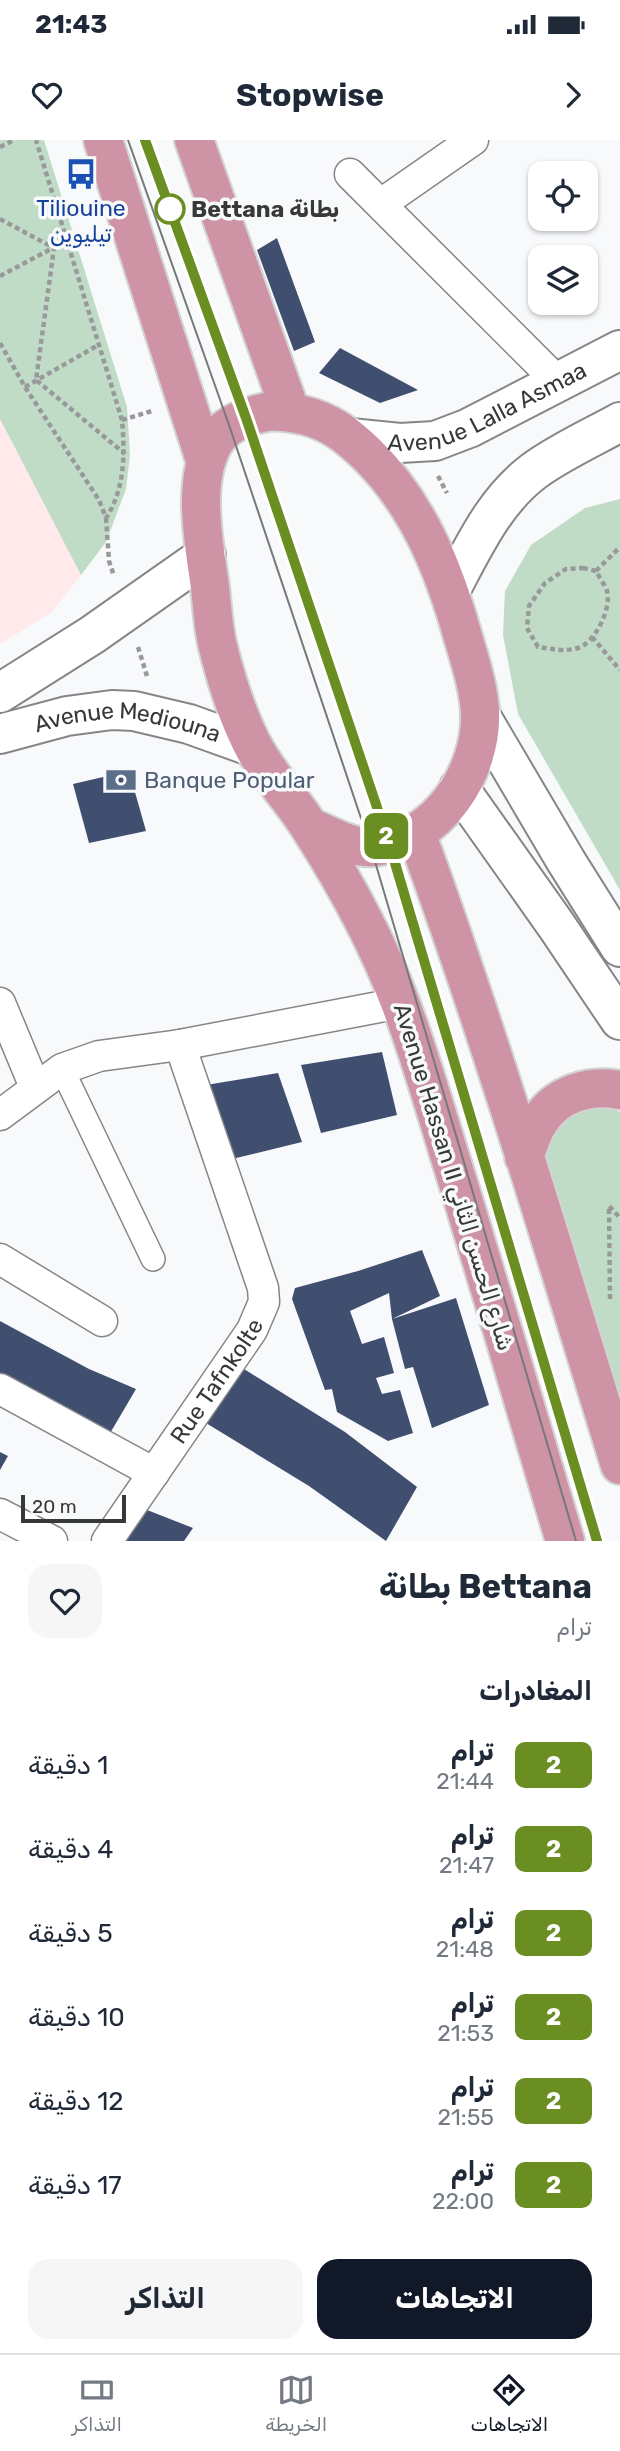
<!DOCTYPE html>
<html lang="ar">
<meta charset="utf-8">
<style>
body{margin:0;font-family:Rubik,Cairo,sans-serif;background:#f6f6f7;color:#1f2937;direction:rtl;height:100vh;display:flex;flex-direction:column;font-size:26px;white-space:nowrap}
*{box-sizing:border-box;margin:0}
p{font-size:23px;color:#747a83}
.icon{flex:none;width:38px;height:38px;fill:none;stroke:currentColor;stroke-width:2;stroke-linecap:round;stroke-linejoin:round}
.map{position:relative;height:1401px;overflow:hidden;direction:ltr}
.panel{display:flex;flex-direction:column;background:#fff;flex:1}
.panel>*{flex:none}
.badge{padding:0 14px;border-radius:10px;font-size:24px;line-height:46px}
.tools{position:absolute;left:528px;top:21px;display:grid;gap:14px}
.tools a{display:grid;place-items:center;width:70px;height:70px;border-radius:14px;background:#fff;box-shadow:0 2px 5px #0004;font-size:35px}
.scale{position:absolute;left:21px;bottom:18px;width:105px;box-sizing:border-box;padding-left:7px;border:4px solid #373838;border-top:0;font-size:19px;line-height:24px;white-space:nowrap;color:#373838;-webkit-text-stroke:5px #f8f9fb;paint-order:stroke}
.map>.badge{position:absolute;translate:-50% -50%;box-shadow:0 0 0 4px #fff}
h2{padding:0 28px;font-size:26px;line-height:63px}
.round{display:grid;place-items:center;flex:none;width:74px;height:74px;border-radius:21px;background:#f6f6f7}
.overview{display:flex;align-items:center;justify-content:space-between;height:119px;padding:0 28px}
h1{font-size:33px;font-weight:700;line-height:52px}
.action{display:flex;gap:14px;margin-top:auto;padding:14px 28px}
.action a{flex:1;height:80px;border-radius:21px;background:#111827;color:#fff;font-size:28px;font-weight:700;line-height:80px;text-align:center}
.action a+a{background:#f6f6f7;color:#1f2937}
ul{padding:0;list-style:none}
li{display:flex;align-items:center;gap:21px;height:84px;padding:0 28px}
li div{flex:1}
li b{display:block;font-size:26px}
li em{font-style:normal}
li .badge{min-width:77px;font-weight:700;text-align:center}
.status{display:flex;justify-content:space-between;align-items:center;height:49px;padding:0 35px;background:#fff;direction:ltr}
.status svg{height:19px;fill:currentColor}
header{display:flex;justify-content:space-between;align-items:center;height:91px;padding:0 28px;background:#fff;font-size:32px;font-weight:700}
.menu{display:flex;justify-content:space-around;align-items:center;height:98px;border-top:2px solid #e0e1e3;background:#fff;font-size:19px;color:#747a83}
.menu a{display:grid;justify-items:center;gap:4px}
.menu .current{color:#111827}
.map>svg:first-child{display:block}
.education{fill:#ffe9eb}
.green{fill:#c0dcc7}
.building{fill:#404e6f}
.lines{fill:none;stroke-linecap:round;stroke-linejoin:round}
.pedestrian-casing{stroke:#858688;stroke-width:26}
.minor-casing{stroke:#858688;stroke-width:33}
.tertiary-casing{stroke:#858688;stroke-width:42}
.trunk-casing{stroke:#d3d3d3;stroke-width:42}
.path{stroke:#98999a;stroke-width:4.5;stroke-dasharray:5 3.5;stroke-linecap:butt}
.pedestrian{stroke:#fff;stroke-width:23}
.minor{stroke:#fff;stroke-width:30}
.tertiary{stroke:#fff;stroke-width:38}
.trunk{stroke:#ce93a4;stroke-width:38}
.tram{stroke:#777879;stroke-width:2}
.line-casing{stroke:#fff;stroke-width:16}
.line{stroke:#6b8e23;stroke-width:10}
.stop-dot{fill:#fff;stroke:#6b8e23;stroke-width:3.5}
.labels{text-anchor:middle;stroke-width:7;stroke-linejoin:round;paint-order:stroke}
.transit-label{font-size:23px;fill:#164399;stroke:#f8f9fb}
.stop-label{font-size:23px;font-weight:bold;fill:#373838;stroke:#f8f9fb;text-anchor:start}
.street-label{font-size:23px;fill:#373838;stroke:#f8f9fb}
.service-label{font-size:23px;fill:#4e5e75;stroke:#f8f9fb;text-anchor:start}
</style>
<div class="status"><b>21:43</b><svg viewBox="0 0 49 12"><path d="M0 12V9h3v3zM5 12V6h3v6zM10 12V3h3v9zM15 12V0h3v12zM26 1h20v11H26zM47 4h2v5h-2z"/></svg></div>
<header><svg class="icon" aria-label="forward" viewBox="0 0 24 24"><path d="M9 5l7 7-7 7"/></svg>Stopwise<svg class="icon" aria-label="heart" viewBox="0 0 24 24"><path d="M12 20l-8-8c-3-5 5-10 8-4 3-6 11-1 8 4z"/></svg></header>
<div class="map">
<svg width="620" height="1401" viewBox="0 0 620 1401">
<rect width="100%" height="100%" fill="#f8f9fb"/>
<path class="education" d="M0,279L81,435L52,472L0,504Z"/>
<path class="green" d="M0,0H44L127,267L130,315L126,349L106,402L81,435L0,279Z
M620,359V750L518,574L503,495L505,451L531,405L585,368Z
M598,963L620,972V1308L533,1009L561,976Z"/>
<path class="building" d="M277,98L315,202L294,211L257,110Z
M340,208L418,250L380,263L319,233Z
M129,631L146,691L89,703L73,644Z
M382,912L397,975L321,993L301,925Z
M278,933L302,1002L232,1019L206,945Z
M422,1110L440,1156L392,1179L456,1158L489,1265L432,1288L413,1227L405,1229L392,1179L389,1153L350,1171L362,1204L384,1197L394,1233L376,1238L382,1254L400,1250L413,1293L388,1301L337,1272L332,1249L325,1250L292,1159L295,1148L358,1131Z
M0,1181L89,1229L136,1249L109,1295L0,1236Z
M231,1221L345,1292L417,1347L386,1401L309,1346L201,1280Z
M0,1312L8,1316L0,1330Z
M142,1368L193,1388L184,1401H121Z"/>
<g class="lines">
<defs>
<path id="pedestrian" d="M62,929L153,1119"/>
<g id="minor">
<path d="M350,34L559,243"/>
<path d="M381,64L473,0"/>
<path d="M0,863L35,947"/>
<path d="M0,975L62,929L99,916L180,905L400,863"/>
<path d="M0,1119L102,1181"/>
<path d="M0,1249L154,1333"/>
<path d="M0,1374L52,1401"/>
<path id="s1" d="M107,1401L252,1190L264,1162L263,1148L180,905"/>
</g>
<g id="tertiary">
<path id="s2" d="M350,298L400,303L435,301L469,288L620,210"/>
<path d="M450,451C473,408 494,361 534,331C558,313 593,297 620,282"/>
<path d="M0,553L92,495L206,415"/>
<path d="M480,575L566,721L620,807"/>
<path id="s3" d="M0,594L67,576L112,570L134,571L189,584L253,607"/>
<path d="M459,648L556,785L620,880"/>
</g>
<path id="trunk" d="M103,0L205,320
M194,0L291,273
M310,687C329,695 352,709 373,707C437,701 483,632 480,571C478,545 470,521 463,497C444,429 418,364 367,314C347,295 331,282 303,275C291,273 279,270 266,272C248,276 228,283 217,298C190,337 204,403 210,447C212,465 213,485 217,503C225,536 236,572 251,602C266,633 292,659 310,688C346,744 378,803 401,865C423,924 440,986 459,1046C495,1164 530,1283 565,1401
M416,693C492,901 555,1114 620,1325
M524,1017C529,1005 532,992 539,982C556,954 589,944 620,950"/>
</defs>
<use href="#pedestrian" class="pedestrian-casing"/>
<use href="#minor" class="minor-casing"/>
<use href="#tertiary" class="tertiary-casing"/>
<use href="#trunk" class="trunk-casing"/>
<path class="path" d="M0,7L14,0
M0,79L54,108L36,240L125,314
M0,136L68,100
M0,203L25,247L99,360L106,378C125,349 125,314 122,280L36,0
M25,247L100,204
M122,280L152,271
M438,336L447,353
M106,378L109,421L114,436
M583,428L596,431C599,437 605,445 607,451C612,468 595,503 578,508C564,512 552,509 538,507L527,488L529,466L545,443L566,429Z
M596,431L620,407
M592,497L620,530
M138,507L147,536
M610,1159L609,1066L620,1078"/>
<use href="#pedestrian" class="pedestrian"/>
<use href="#minor" class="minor"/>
<use href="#tertiary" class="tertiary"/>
<use href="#trunk" class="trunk"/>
<path class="tram" d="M128,0L229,285L371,708L576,1401
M145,0L246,278L389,703L597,1401"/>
</g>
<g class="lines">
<defs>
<path id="line" d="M145,0L246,278L389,703L597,1401"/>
</defs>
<use href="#line" class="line-casing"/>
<use href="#line" class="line"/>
</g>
<defs>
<symbol id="bus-bare" viewBox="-9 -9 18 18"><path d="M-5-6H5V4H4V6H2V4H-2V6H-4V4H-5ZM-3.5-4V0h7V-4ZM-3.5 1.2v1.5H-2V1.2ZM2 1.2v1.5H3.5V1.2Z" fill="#1a4fb4" stroke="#f8f9fb" stroke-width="2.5" paint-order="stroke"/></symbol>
<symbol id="bank-bare" viewBox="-9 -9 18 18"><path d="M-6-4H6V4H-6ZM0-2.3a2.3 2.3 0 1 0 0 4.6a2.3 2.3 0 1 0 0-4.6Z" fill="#5c6f8a" stroke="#f8f9fb" stroke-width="2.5" paint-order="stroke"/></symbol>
</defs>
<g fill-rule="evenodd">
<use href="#bus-bare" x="59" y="12" width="44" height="44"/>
<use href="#bank-bare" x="99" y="618" width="44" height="44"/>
</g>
<circle class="stop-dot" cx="170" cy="69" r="14"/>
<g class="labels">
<g class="transit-label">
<text x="81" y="76">Tiliouine<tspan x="81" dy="26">تيليوين</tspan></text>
</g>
<g class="stop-label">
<text x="191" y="77">Bettana بطانة</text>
</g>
<g class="street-label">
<text dy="8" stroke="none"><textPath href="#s2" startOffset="145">Avenue Lalla Asmaa</textPath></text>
<text dy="8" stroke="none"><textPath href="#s3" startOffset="131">Avenue Mediouna</textPath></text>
<text transform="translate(454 1037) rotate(73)" y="8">Avenue Hassan II شارع الحسن الثاني</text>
<text dy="8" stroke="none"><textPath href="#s1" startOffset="194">Rue Tafnkolte</textPath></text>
</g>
<g class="service-label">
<text x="144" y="648">Banque Popular</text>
</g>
</g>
</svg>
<div class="tools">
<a><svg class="icon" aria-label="locate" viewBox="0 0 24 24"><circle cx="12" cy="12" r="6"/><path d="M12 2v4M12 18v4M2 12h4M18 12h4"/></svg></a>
<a><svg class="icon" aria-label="layers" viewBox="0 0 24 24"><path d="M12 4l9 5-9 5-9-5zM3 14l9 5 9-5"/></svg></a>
</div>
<div class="scale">20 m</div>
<b class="badge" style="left:386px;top:696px;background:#6b8e23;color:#fff">2</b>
</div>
<section class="panel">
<div class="overview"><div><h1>Bettana بطانة</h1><p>ترام</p></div><a class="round"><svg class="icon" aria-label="heart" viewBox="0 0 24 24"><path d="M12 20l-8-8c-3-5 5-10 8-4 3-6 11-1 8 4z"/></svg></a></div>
<h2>المغادرات</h2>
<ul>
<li><span class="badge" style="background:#6b8e23;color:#fff">2</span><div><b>ترام</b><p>21:44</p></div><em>1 دقيقة</em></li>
<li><span class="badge" style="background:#6b8e23;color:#fff">2</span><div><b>ترام</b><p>21:47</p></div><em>4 دقيقة</em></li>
<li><span class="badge" style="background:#6b8e23;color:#fff">2</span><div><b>ترام</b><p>21:48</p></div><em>5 دقيقة</em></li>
<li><span class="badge" style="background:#6b8e23;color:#fff">2</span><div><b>ترام</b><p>21:53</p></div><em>10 دقيقة</em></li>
<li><span class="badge" style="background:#6b8e23;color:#fff">2</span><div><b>ترام</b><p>21:55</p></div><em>12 دقيقة</em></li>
<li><span class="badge" style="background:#6b8e23;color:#fff">2</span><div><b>ترام</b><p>22:00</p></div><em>17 دقيقة</em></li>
</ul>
<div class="action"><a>الاتجاهات</a><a>التذاكر</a></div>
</section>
<nav class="menu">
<a class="current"><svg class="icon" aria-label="directions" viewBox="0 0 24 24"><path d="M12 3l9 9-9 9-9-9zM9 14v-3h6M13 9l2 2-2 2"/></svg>الاتجاهات</a>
<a><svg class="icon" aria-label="map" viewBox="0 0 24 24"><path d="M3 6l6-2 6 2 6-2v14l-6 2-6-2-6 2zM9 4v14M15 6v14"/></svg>الخريطة</a>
<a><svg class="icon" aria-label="tickets" viewBox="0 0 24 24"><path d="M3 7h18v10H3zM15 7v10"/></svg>التذاكر</a>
</nav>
